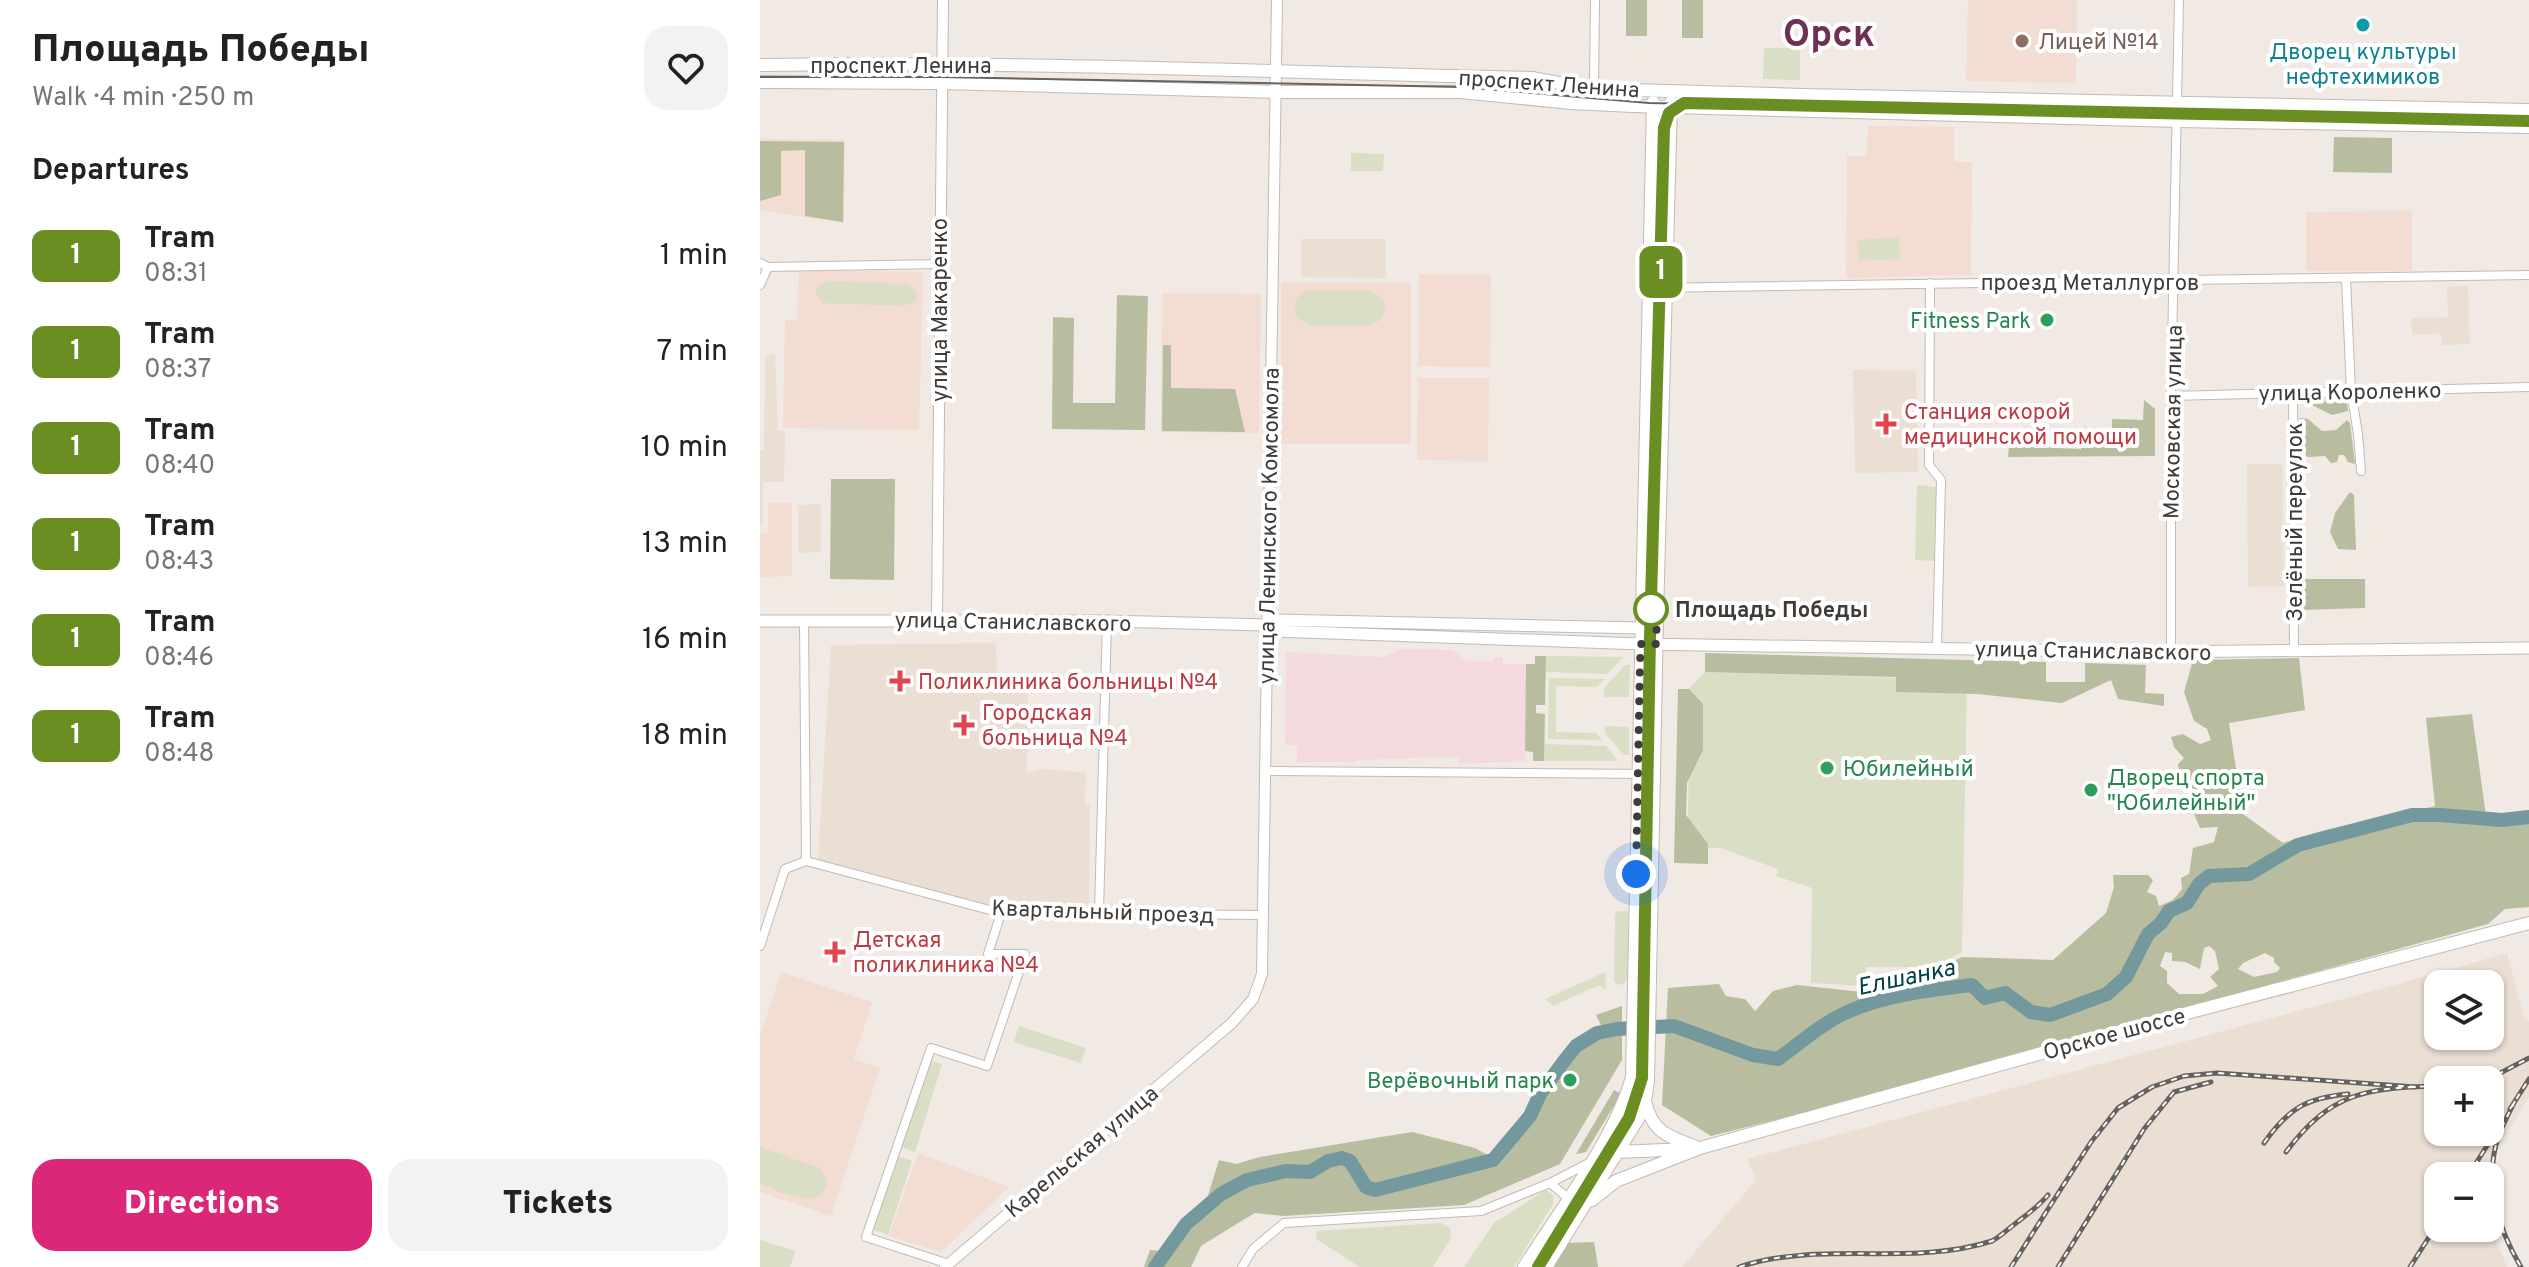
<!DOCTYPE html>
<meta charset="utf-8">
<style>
body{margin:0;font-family:Overpass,sans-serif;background:#f2f2f2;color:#222;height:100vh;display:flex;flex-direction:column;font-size:30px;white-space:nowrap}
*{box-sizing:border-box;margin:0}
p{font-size:26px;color:#767676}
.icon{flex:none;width:44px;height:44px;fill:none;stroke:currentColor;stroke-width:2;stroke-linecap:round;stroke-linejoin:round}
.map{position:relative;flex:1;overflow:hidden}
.drawer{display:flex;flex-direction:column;background:#fff;width:760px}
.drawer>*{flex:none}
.badge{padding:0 16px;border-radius:12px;font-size:28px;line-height:52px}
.tools{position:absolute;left:1664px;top:970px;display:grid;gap:16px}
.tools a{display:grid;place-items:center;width:80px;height:80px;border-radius:16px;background:#fff;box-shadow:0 2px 6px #0004;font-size:40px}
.you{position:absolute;width:40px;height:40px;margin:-20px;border:6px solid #fff;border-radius:50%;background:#1a73e8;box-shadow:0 0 0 12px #1a73e833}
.map>.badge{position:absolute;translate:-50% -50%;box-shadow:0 0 0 4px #fff}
h2{padding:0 32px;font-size:30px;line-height:72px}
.round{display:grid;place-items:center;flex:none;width:84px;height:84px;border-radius:24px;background:#f2f2f2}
.headline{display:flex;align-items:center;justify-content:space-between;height:136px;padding:0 32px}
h1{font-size:38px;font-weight:800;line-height:60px}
.primary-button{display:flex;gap:16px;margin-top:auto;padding:16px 32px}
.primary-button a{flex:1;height:92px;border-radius:24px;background:#db2777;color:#fff;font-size:32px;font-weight:800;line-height:92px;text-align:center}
.primary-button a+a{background:#f2f2f2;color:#222}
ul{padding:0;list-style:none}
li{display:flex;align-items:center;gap:24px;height:96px;padding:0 32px}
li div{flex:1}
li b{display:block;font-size:30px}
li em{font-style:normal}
li .badge{min-width:88px;font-weight:700;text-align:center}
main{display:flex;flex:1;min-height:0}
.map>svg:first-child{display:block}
.commercial{fill:#f4d9dd}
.built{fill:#ebded2;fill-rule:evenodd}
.education{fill:#f3dcd1}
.green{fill:#dadec4}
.forest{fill:#b8bd9f;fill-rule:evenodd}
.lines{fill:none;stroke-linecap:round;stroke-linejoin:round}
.river{stroke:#73989e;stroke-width:14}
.minor-casing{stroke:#c2bbb5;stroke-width:10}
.tertiary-casing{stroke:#c2bbb5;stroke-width:12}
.secondary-casing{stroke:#c2bbb5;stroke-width:13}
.primary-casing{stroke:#c2bbb5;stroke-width:14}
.minor{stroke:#fff;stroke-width:8}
.tertiary{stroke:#fff;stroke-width:10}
.secondary{stroke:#fff;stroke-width:11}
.primary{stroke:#fff;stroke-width:12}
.tram{stroke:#66625f;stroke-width:2}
.rail-casing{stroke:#66625f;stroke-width:5}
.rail{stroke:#fff;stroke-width:2;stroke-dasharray:6;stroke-linecap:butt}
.line-casing{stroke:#fff;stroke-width:18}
.line{stroke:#6b8e23;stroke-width:12}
.walk{stroke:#3e3b39;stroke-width:8;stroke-dasharray:0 14.4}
.culture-dot{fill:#0f9aa8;stroke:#fff;stroke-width:3}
.education-dot{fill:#8d6e63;stroke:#fff;stroke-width:3}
.leisure-dot{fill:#2e9e5b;stroke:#fff;stroke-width:3}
.health-dot{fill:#e0444e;stroke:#fff;stroke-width:3}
.stop-dot{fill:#fff;stroke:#6b8e23;stroke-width:4}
.labels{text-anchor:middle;stroke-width:8;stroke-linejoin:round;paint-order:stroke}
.education-label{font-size:22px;fill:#785e54;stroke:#fff;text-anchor:start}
.culture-label{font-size:22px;fill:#0d838f;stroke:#fff}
.street-label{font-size:22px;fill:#3e3b39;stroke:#fff}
.leisure-label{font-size:22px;fill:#27864d;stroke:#fff;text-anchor:end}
.health-label{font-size:22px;fill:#be3a42;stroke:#fff;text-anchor:start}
.stop-label{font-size:22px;font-weight:bold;fill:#3e3b39;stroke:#fff;text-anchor:start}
.water-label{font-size:24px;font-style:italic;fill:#003d45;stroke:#fff}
.town-label{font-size:38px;font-weight:bold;fill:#6f3053;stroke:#fff}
</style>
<main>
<section class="drawer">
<div class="headline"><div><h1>Площадь Победы</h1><p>Walk · 4 min · 250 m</p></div><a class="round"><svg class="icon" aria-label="heart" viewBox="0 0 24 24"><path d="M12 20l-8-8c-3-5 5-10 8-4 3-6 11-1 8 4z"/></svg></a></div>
<h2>Departures</h2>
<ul>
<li><span class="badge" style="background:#6b8e23;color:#fff">1</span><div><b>Tram</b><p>08:31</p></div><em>1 min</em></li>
<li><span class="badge" style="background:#6b8e23;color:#fff">1</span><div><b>Tram</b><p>08:37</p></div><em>7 min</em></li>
<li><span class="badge" style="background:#6b8e23;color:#fff">1</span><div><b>Tram</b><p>08:40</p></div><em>10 min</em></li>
<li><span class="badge" style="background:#6b8e23;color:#fff">1</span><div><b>Tram</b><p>08:43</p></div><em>13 min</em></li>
<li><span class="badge" style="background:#6b8e23;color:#fff">1</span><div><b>Tram</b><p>08:46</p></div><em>16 min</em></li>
<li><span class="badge" style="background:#6b8e23;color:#fff">1</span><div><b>Tram</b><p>08:48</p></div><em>18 min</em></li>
</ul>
<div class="primary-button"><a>Directions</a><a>Tickets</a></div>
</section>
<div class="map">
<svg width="1769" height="1267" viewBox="0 0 1769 1267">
<rect width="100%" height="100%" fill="#f1e9e3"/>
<path class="commercial" d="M641,649L692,650L707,661H734V657H743V664H766L765,761L699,764V757H686L597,760L595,762H537V746L525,745L526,652L624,657Z"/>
<path class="built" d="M541,239H626V278L541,277Z
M1708,286L1710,344L1682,345L1681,333L1652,335L1651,318L1688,317L1687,287Z
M15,355L18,430L25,431L24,482H3V525H0V450H4L5,356Z
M1093,370L1156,371L1158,472L1095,473Z
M1487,464H1522L1524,586L1488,587Z
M61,504V552L38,553V505Z
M236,643L237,679H268L267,773L281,769L326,773L325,805H330L329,908L241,909L58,859L71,645Z
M1747,953L1764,1018L1769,1021V1097L1720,1176H1678V1228L1730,1227L1747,1267H922L996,1180L987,1159L1635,985ZM1678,984H1730V1036H1678ZM1678,1080H1730V1132H1678Z"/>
<path class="education" d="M1208,0H1317L1316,83L1206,81Z
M1108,126L1194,127V162H1212L1211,275L1086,278L1087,156H1107Z
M0,139L85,140L84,223L0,210Z
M1652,211V271H1546V212Z
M39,270L163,272L159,430L23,428L25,320H37Z
M659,274L731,275L730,367L658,366Z
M521,283H651V444H521Z
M402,293L501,294L499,433L401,432Z
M658,378H729L728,461L657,460Z
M8,503H32V576L0,577V533H8Z
M21,972L112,1002L94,1059L120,1068L71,1216L0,1192V1037Z
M158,1153L249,1187L181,1252L129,1236Z"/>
<path class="green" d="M1004,48H1040V80L1003,79Z
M591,153L624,154L623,171H591Z
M1139,237L1140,259L1099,261L1097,240Z
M67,281L148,284L157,292L156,300L144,306L62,303L56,294V288Z
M550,290H610L623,299C628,311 623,321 610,325H549L536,317C531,304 537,293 550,290Z
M1157,485L1177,487L1176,561L1155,560Z
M786,656L863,657L848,674L785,672Z
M865,665H870L869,697H844V688Z
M945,672L1207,680L1202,952L1175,967H1106L1105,986L1051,983L1052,888L1016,876L1018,869L960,848H928L929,689Z
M789,678L845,679L837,687L796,686V732L836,733L842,740L788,739Z
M845,726L869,727V755H864L845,733Z
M784,744L846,746L858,761H784Z
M858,911H868V979L864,983L858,985L854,982L855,914Z
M845,972L846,990L839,985L793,1006L785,999Z
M259,1026L326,1048L321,1063L254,1042Z
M171,1061L182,1064L155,1152L141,1147Z
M0,1147L60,1168L67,1181C63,1215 20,1190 0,1184Z
M137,1156L152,1161L128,1235L112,1229Z
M786,1190L793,1195V1204L754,1267H704L734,1223Z
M681,1223L690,1228L691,1238L673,1267H600L556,1239L557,1231Z
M0,1240L35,1251L30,1267H0Z"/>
<path class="forest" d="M866,0H887V36H866Z
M922,0H943V38H922Z
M1574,137L1632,138V173L1573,172Z
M0,141L84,142L83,222L45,216V150L21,151V195L0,201Z
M357,295L388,296L385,430L292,429L293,317L314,318L313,403H355Z
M403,345H411V388L475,389L485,432L402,431Z
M1586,396L1588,411L1572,415L1552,405L1540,401L1538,397Z
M1384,400L1395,409V456L1248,457L1249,446L1321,449V432L1352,431V419L1383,420Z
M1540,418L1548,419L1562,431L1576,430L1587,420L1590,423L1595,464L1588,462L1584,455H1579L1577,462L1571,463L1565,456L1548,457L1540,450L1538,427Z
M71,479H135L134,580L70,579Z
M1590,492L1594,495L1596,550L1578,549L1570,532L1575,513Z
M1542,579H1605V608L1540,610Z
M945,653L1286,662V682H1325V663L1386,665L1385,693L1404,694V706L1358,699L1351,680L1302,703L1217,694L1136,692V677L945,672Z
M775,656H786L785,705H776V713L785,714L784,761H773V752L765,751L766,664H775Z
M1539,658L1545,710L1469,723L1483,814L1523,843C1572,825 1625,819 1675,806L1666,718L1712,714L1727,823L1769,822V907L1745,909L1728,924L1083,1103L951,1136L902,1105L908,988L959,984L966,996L985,999L995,1011L1013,991L1037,985L1102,992L1177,969L1202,957L1293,960L1346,913L1354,887L1353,875H1388L1393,880L1387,892L1396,896L1399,906L1413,900L1422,889L1421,878L1429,874L1433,848L1454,842L1458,827L1440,828L1434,814L1419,813L1416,805L1426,798L1433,790L1427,775L1419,771L1418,764L1424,758L1414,747L1411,737L1423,734L1440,744L1451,740L1447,729L1434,721L1424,692L1433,660ZM1449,946L1455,951L1459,969L1450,977L1458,986L1443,994H1419L1407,983V971L1400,966L1405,952L1412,953V961L1425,962L1440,969L1444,948ZM1505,953L1514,958V962L1520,968L1517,972L1494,977L1478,969L1483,963Z
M918,689H929L943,704V750L927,783L926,815L948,844V864L914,863Z
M862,1006V1060L800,1164L704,1205L523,1216L495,1213L483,1220L441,1246L431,1267H384L390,1250L413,1252L445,1205L459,1160L476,1164L500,1157L652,1132L715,1148L737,1160L764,1130L810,1058L842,1027L836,1015Z
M854,1090L861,1094L826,1152L816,1154Z
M834,1242L838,1267H791L806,1243Z"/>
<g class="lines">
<path class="river" d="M395,1267L426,1224L461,1194L487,1180L526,1171L550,1172L568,1161L582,1158L590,1161L606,1187L615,1190L733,1160L770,1116L780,1094L804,1061L816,1046L837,1033L857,1029L914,1026L993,1055L1018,1059C1039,1044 1061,1024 1085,1013C1123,995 1171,990 1212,985L1225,998L1245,993L1271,1012L1290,1015L1347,994L1366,977L1388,934L1401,923L1409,911L1427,903L1439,884L1449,876L1489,874L1538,845L1652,815H1680L1742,820L1769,817"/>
<defs>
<path id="minor" d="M834,87L835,0
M0,263L8,267L179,264
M1586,279L1591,391L1598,434L1601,471
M1170,283L1169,465L1181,480L1177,648
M0,285L8,267
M891,288L1769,275
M1533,393L1534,650
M1411,396L1769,387
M44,620L46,861L241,913L503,915
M1411,652V396L1419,0
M505,771L894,774
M339,911L347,621
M0,946L25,869L46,861
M790,1183L808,1198
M189,1264L106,1237L171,1048L227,1066L265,954H228L241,913
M482,1267L493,1249L524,1223L721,1211L790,1183L829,1163"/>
<path id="tertiary" d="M177,620L183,0
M185,1267L472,1023L493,999L502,974L517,0"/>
<path id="secondary" d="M0,621H347L506,625L515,631L881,644L1399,652L1769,648
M506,625L515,620L882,628L896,644"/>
<path id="primary" d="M0,65C257,61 515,72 772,78L810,85L873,90L1043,95L1769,110
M0,82L180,83L525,92H700L811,103L873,106L1418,121L1769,127
M885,1101C892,1131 906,1136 934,1146
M856,1152L929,1149
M832,1200L856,1181L940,1148L1408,1018L1769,923
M764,1267C799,1212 855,1138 872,1077L893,102
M786,1267L878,1119L885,1101L888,1081L897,616L911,102"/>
</defs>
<use href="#minor" class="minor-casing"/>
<use href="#tertiary" class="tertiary-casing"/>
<use href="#secondary" class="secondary-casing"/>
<use href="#primary" class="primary-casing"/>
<use href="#minor" class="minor"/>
<use href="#tertiary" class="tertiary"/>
<use href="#secondary" class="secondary"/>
<use href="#primary" class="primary"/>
<path class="tram" d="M0,77H180L702,87L889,103L1769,121
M771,1267L864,1116L876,1078L885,632L897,288L899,149L902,119L907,110L921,101"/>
<defs>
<path id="rail" d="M1727,1080L1769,1058
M1755,1101C1749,1113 1743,1124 1739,1135C1723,1179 1738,1229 1761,1267
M1750,1109L1769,1079
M1504,1143C1529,1108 1546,1098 1588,1094
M1526,1152C1571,1092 1606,1088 1678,1086
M1708,1176L1735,1133
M979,1267C1060,1240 1152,1267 1232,1241C1240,1237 1248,1229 1256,1223C1268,1214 1279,1206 1288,1195
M1251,1267L1331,1142L1358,1108L1392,1087L1424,1076L1457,1073L1656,1087
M1298,1267L1384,1129L1414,1092L1451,1082
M1650,1267L1678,1223"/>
</defs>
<use href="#rail" class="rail-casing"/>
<use href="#rail" class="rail"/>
</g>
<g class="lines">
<defs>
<path id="line" d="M778,1267L869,1118L882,1078L890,637L904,128L909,113L924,103L1769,121"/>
</defs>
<use href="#line" class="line-casing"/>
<use href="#line" class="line"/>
<path class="walk" d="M876,874L880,662L881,644H896L897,616L891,609"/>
</g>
<circle class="culture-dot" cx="1603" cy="25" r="8"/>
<circle class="education-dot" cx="1262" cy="41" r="8"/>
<g class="leisure-dot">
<circle cx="1287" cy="320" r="8"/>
<circle cx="1067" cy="768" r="8"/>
<circle cx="1331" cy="790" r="8"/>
<circle cx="810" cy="1080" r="8"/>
</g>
<g class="health-dot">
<path d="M1122 412h8v8h8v8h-8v8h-8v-8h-8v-8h8z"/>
<path d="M136 669h8v8h8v8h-8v8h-8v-8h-8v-8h8z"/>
<path d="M200 713h8v8h8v8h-8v8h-8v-8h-8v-8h8z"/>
<path d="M71 940h8v8h8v8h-8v8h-8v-8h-8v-8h8z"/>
</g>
<circle class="stop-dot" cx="891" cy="609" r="16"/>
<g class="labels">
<g class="education-label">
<text x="1278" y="49">Лицей №14</text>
</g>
<g class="culture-label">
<text x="1603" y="59">Дворец культуры<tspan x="1603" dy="25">нефтехимиков</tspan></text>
</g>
<g class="street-label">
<text x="141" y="73">проспект Ленина</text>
<text transform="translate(789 83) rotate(4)" y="8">проспект Ленина</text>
<text x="1330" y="290">проезд Металлургов</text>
<text transform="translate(179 310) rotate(-90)" y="8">улица Макаренко</text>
<text transform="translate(1590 391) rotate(-1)" y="8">улица Короленко</text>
<text transform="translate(1412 422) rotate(-89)" y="8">Московская улица</text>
<text transform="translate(1534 522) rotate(-90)" y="8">Зелёный переулок</text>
<text transform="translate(508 526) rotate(-89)" y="8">улица Ленинского Комсомола</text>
<text transform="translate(253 621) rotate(1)" y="8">улица Станиславского</text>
<text transform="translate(1333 650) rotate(1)" y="8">улица Станиславского</text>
<text transform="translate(343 911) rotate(2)" y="8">Квартальный проезд</text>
<text transform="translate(1354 1033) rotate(-15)" y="8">Орское шоссе</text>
<text transform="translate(321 1151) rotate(-40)" y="8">Карельская улица</text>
</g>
<g class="leisure-label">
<text x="1271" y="328">Fitness Park</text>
<text x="1083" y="776" text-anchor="start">Юбилейный</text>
<text x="1347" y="785" text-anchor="start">Дворец спорта<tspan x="1347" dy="25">"Юбилейный"</tspan></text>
<text x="794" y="1088">Верёвочный парк</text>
</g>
<g class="health-label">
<text x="1144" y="419">Станция скорой<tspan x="1144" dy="25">медицинской помощи</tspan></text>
<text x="158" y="689">Поликлиника больницы №4</text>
<text x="222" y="720">Городская<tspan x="222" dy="25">больница №4</tspan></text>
<text x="93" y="947">Детская<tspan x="93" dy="25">поликлиника №4</tspan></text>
</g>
<g class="stop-label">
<text x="915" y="617">Площадь Победы</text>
</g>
<g class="water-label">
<text transform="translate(1146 977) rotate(-12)" y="8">Елшанка</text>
</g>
<g class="town-label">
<text x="1069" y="46">Орск</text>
</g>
</g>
</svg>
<div class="tools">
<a><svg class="icon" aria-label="layers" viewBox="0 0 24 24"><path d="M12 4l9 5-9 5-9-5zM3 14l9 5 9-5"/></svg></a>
<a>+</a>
<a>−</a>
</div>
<div class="you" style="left:876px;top:874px"></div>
<b class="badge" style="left:901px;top:272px;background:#6b8e23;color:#fff">1</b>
</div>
</main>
